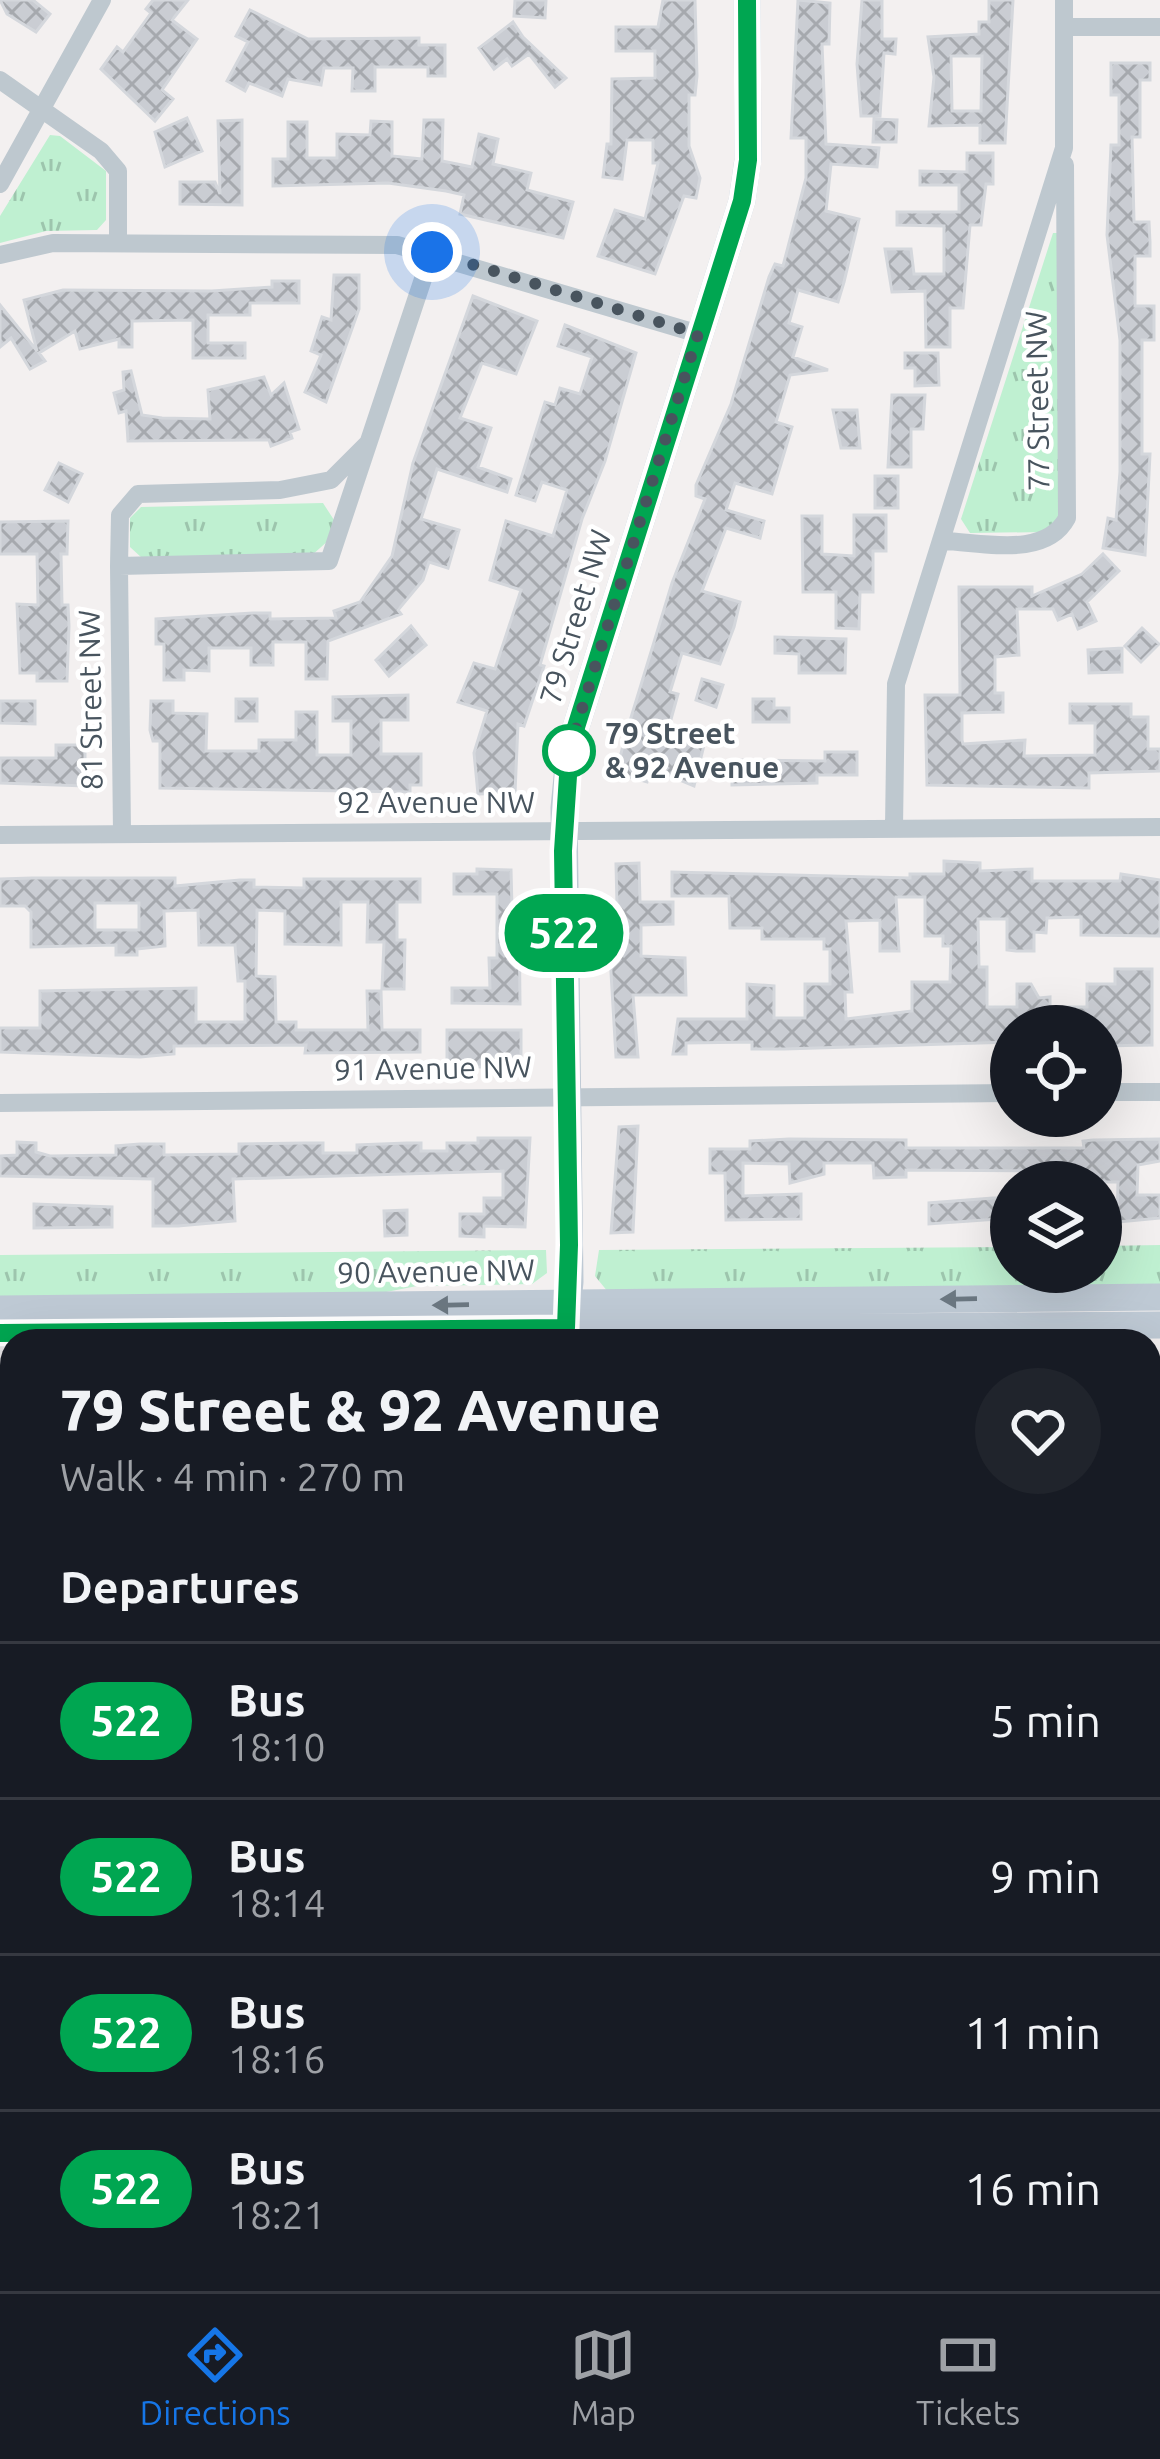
<!DOCTYPE html>
<meta charset="utf-8">
<style>
body{margin:0;font-family:Ubuntu,sans-serif;background:#20242c;color:#f1f3f6;height:100vh;display:flex;flex-direction:column;font-size:45px;white-space:nowrap}
*{box-sizing:border-box;margin:0}
p{font-size:39px;color:#9ea1a6}
.icon{flex:none;width:66px;height:66px;fill:none;stroke:currentColor;stroke-width:2;stroke-linecap:round;stroke-linejoin:round}
.map{position:relative;flex:1;overflow:hidden}
.panel{position:absolute;left:0px;top:1329px;width:1161px;height:963px;display:flex;flex-direction:column;background:#171b24;border-radius:36px 36px 0 0;box-shadow:0 12px 48px #0002}
.panel>*{flex:none}
.badge{padding:0 24px;border-radius:39px;font-size:42px;line-height:78px}
.tools{position:absolute;left:990px;top:1005px;display:grid;gap:24px}
.tools a{display:grid;place-items:center;width:132px;height:132px;border-radius:50%;background:#171b24;box-shadow:0 12px 48px #0002;font-size:60px}
.you{position:absolute;width:60px;height:60px;margin:-30px;border:9px solid #fff;border-radius:50%;background:#1a73e8;box-shadow:0 0 0 18px #1a73e833}
.map>.badge{position:absolute;translate:-50% -50%;box-shadow:0 0 0 6px #fff}
h2{padding:0 60px;font-size:45px;line-height:108px}
.round{display:grid;place-items:center;flex:none;width:126px;height:126px;border-radius:63px;background:#20242c}
.headline{display:flex;align-items:center;justify-content:space-between;height:204px;padding:0 60px}
h1{font-size:57px;font-weight:800;line-height:90px}
ul{padding:0;list-style:none}
li{display:flex;align-items:center;gap:36px;height:156px;padding:0 60px;border-top:3px solid #363941}
li div{flex:1}
li b{display:block;font-size:45px}
li em{font-style:normal}
li .badge{min-width:132px;font-weight:700;text-align:center}
.menu{display:flex;justify-content:space-around;align-items:center;height:168px;border-top:3px solid #363941;background:#171b24;font-size:33px;color:#9ea1a6}
.menu a{display:grid;justify-items:center;gap:6px}
.menu .current{color:#1676e7}
.map>svg:first-child{display:block}
.education{fill:#e4e1e3}
.grass{fill:url(#grass-tufts)}
.building{fill:url(#building-cross-hatch);stroke:#d4d7dc;stroke-width:3;fill-rule:evenodd}
.lines{fill:none;stroke-linecap:round;stroke-linejoin:round}
.street{stroke:#bec8cf;stroke-width:18}
.secondary{stroke:#bec9d4;stroke-width:27}
.oneway{fill:#6b7781}
.line-casing{stroke:#fff;stroke-width:27}
.line{stroke:#00a651;stroke-width:18}
.walk{stroke:#48545e;stroke-width:12;stroke-dasharray:0 21.6}
.stop-dot{fill:#fff;stroke:#00a651;stroke-width:6}
.labels{text-anchor:middle;stroke-width:9;stroke-linejoin:round;paint-order:stroke}
.street-label{font-size:30px;fill:#48545e;stroke:#fff}
.stop-label{font-size:30px;font-weight:bold;fill:#48545e;stroke:#fff;text-anchor:start}
</style>
<div class="map">
<svg width="1160" height="2291" viewBox="0 0 1160 2291">
<defs>
<pattern id="grass-tufts" width="24" height="20" patternUnits="userSpaceOnUse" patternTransform="scale(3)"><rect width="24" height="20" fill="#bff0d1"/><path d="M3 7l-1-3M5 7V3M7 7l1-3M15 17l-1-3M17 17v-4M19 17l1-3" fill="none" stroke="#9dc5ad"/></pattern>
<pattern id="building-cross-hatch" width="8" height="8" patternUnits="userSpaceOnUse" patternTransform="scale(3)"><rect width="8" height="8" fill="#cacdd3"/><path d="M0 0l8 8M0 8l8-8" fill="none" stroke="#a6a9ae"/></pattern>
</defs>
<rect width="100%" height="100%" fill="#f3f0f0"/>
<path class="education" d="M0,1340H6V1392L1,1397L12,1831H0Z
M0,1978H6L8,2291H0Z"/>
<path class="grass" d="M50,135L60,136L106,171V220L97,230L46,231L0,243V216Z
M1053,233H1059L1058,518L1044,532L970,533L961,519Z
M323,503L334,520L329,540L311,556L142,558L130,547V518L141,507Z
M1160,1245V1284L608,1292L595,1276L599,1250L1011,1247V1272H1101V1246Z
M546,1250L547,1273L532,1284L417,1286L381,1293L0,1300V1255Z
M0,1831H7L6,1978L0,1977Z"/>
<path class="building" d="M0,0H33L50,14L36,32L7,14Z
M153,0H188L172,20L197,39L162,90L173,99L155,121L101,69L117,47L123,52L151,13L146,9Z
M515,0H546L545,18L514,16Z
M663,0H695L697,76L695,95H689V146L700,178L696,198L684,196L655,274L598,256L615,210L645,219L658,163H653V140H627L622,179L603,177L607,144H611L612,79L655,78V51H616V27H658Z
M798,0L830,3L829,44H822L826,144L879,148L877,167L831,164L826,211L859,219L844,282L838,302L798,290L789,323L802,327L793,357L828,370L790,375L776,422L792,427L772,494L735,483L726,510L764,521L760,538L726,528L702,591L740,602L734,627L720,664L682,653L670,692L678,694L668,730L705,741L694,786L651,768L647,782L616,773L626,734L672,583L705,499L696,496V485L731,404L769,277L775,264L783,266L806,178V138H791Z
M862,0H882V39H896L895,54L884,53L880,116H861L857,64Z
M989,0H1013L1005,143H980V125L929,126L934,77L928,37L979,34V22H989ZM951,56H982L981,111H952Z
M250,10L308,39L419,38V45H445V76H428V67H375V91H352L353,68H324L321,85L288,79L282,96L249,83L245,91L227,81L248,42L236,36Z
M513,22L523,37L566,78L555,87L529,54L512,66L507,59L494,69L479,48Z
M1111,63H1150V80H1140V137H1132L1134,222H1149L1150,242V256H1135V306H1154V340H1142V454H1150L1145,555L1103,548L1108,518L1116,520L1120,472V340L1107,235L1111,145H1119V95H1111Z
M187,118L202,151L165,167L155,132Z
M874,119L897,120L896,142H873Z
M242,120V205L180,204V182H215L220,194L218,121Z
M424,120H443L442,161L472,167L479,134L498,139L493,164L531,173L527,190L573,202L563,238L460,214L464,195L446,191L388,183L273,186V159H288V122H307V158H337V134L370,135L371,121L392,122V156L422,159Z
M967,153H993V184H986L981,225H970L963,308H950V347H926L925,291L892,292L885,249H911L914,274H944V226L897,225V212H959V185H920V171L967,172Z
M334,275H359V309L326,402L305,392L321,355L311,351L322,317L331,320Z
M272,281H299V303H250V315H208V343H245V358H193V320L132,321V347H119V339L80,349L75,331L39,353L45,361L30,369L11,338L0,347V305L37,351L24,300L63,290L212,291L272,287Z
M473,296L537,321L516,374L482,363L460,418L491,428L478,467L511,479L507,492L437,469L421,519L459,530L448,568L429,562L423,580L398,610L401,614L328,641L327,679H306V642H273V665H251V648H209V671L184,670V680H164V644H156V619L253,613H270V619L336,618L334,611L360,602L392,556L413,463Z
M565,325L636,353L605,461L582,519L540,665L544,666L524,726L518,724L515,793L478,794L474,753L487,711L458,702L474,663L495,669L521,590L490,580L506,521L553,536L567,490L542,482L535,501L516,495L545,402L555,405L560,388L580,394L592,357L558,346Z
M905,353H938L939,385L915,386V368H905Z
M131,371L142,415L162,418L210,419L208,390L264,377L271,395L284,383L299,429L290,432L292,438L271,446L269,440L128,441L126,411L119,413L114,393L124,390L123,372Z
M892,395H925L923,429H911V467H888Z
M833,410H857L860,448H841Z
M59,463L82,474L68,502L45,490Z
M875,476H898V508H875Z
M854,515H886V551H873V592H860L859,629L836,628V592H803L802,516H822V554L854,556Z
M68,521L67,554H61L62,605H68L69,626L67,681H37V673H20L17,604L38,605L37,554H0V522Z
M1103,554L1119,571L1087,602L1096,621L1078,629L1072,614L1058,620L1053,609H1017L1019,655L995,657V693H1003V712L962,713V740L963,744L1025,740L1024,756L1095,755V723H1070V704H1131V717H1148V749H1160V771L1089,773V788L927,785L925,695H960L959,587H1032V596L1082,574Z
M411,626L426,645L389,676L376,660Z
M1142,628L1159,644L1141,662L1125,646Z
M775,637L846,639L845,673H799V654L775,653Z
M1122,648V672L1089,673L1088,650Z
M702,679L723,685L716,707L696,700Z
M408,695V720H381V754H421V785H410V792L160,788V741H153L150,730L151,701H173V713L207,714L206,751H259V740H296V712H317V755H351V721H333V697Z
M236,699H257V721H236Z
M753,699H774V708H789V722H753Z
M0,701H35V724L0,723Z
M56,745H85V786L0,783V758H56Z
M825,752H857V775H817V783L732,785V760L825,761Z
M944,861L980,863V871L1032,869V881H1120L1121,874L1160,880V936L1081,935V917L1047,918L1046,933L1034,932V951H1016L1007,950V919H978L979,967H987V1007H1017V984H1031L1039,998L1050,997V1007H1087V984H1115V969H1152V1045L1101,1046V1026H1011V1042L784,1049H752V1042L686,1043V1054H673L678,1019H747V984L774,986V1018H805V984H830V949H824V939H762V928H730L729,896H672V872L910,878V874H944ZM896,897H925V936H943V946H951L950,982H912V1011L846,1019L845,992H852L846,921L880,920V951H899Z
M639,863L640,902H673V924L641,925V956L685,958L686,995H633L638,1057H616L607,905H617L616,864Z
M477,869L511,870L512,908H519L520,1004L452,1003V988H490L489,958H497V894H454V874H477Z
M32,878H175V886L240,880H254V887L304,888V879H420V902H397V940H405L404,989H382L384,942H367L368,902H341V945L285,944V911L257,910L256,976L275,977L276,1022H296V1030H368L367,991H381L382,1030H420V1052L305,1053L306,1045L174,1046V1054L140,1057L0,1052V1028H40V991L196,988V1022H245V981H238L235,945H199L198,910L164,911L165,946L137,949V955H116V945L31,947V912L25,906H0V879ZM95,903H139V930H95Z
M447,1030H521V1068L447,1066Z
M638,1126L633,1232L611,1233L619,1127Z
M478,1138H530L525,1227L484,1226V1237L460,1236V1214H484V1198H503V1171L233,1179L235,1221L178,1226H153V1179L0,1176V1156L17,1155V1142L36,1143V1152L50,1156L116,1155V1146L140,1144H164V1155L239,1154V1144L305,1143H323V1153H357V1145L407,1143H421V1151H447V1143H478Z
M789,1139L906,1140V1148H1084L1083,1141L1093,1140L1160,1139V1161L1138,1165L1137,1195H1160V1218L1117,1222L1118,1182H1077V1177H1057V1171L906,1170V1177L874,1178L873,1163H824V1174L790,1183L789,1164L743,1163V1196L801,1194V1219L726,1220L725,1173H710V1149H750V1141Z
M993,1198H1011V1218L929,1224V1203Z
M34,1204L112,1207V1227L34,1228Z
M407,1210V1235L385,1236L384,1211Z"/>
<g class="lines">
<path class="street" d="M1064,27H1160
M0,80L101,151L118,171V242
M0,184L102,0
M0,255L53,243L397,245L699,334
M943,541C982,542 1045,559 1067,518L1065,165
M119,566L120,515L138,494L280,490L331,480L367,444
M894,828L896,684L1064,148V0
M122,833L119,566L329,561L432,252
M0,835L1160,827
M1101,1092H1160
M0,1103L1011,1093
M1149,1514H1160
M1149,1782H1160
M1149,2051L1160,2059
M1149,2166L1160,2184
M34,2280V2291
M305,2291V2280"/>
<path class="secondary" d="M0,1309L1160,1297
M0,1333L1160,1325
M564,1341L570,1282L564,808L570,746L742,201L748,159L747,0
M572,2280V2291"/>
</g>
<defs><path id="oneway-solid" d="M-6-.8H1V-3.2L6.5 0L1 3.2V.8H-6Z" transform="scale(3)"/></defs>
<g class="oneway">
<use href="#oneway-solid" transform="translate(959 1299) rotate(179)"/>
<use href="#oneway-solid" transform="translate(451 1305) rotate(179)"/>
</g>
<g class="lines">
<defs>
<path id="line" d="M0,1333L566,1328L569,1245L563,851L570,746L742,201L748,160L747,0"/>
</defs>
<use href="#line" class="line-casing"/>
<use href="#line" class="line"/>
<path class="walk" d="M432,252L698,334L569,751"/>
</g>
<circle class="stop-dot" cx="569" cy="751" r="24"/>
<g class="labels">
<g class="street-label">
<text transform="translate(1038 401) rotate(-91)" y="10">77 Street NW</text>
<text transform="translate(576 617) rotate(-73)" y="10">79 Street NW</text>
<text transform="translate(91 700) rotate(-91)" y="10">81 Street NW</text>
<text x="436" y="813">92 Avenue NW</text>
<text transform="translate(433 1069) rotate(-1)" y="10">91 Avenue NW</text>
<text transform="translate(436 1272) rotate(-1)" y="10">90 Avenue NW</text>
</g>
<g class="stop-label">
<text x="605" y="744">79 Street<tspan x="605" dy="34">&amp; 92 Avenue</tspan></text>
</g>
</g>
</svg>
<div class="tools">
<a><svg class="icon" aria-label="locate" viewBox="0 0 24 24"><circle cx="12" cy="12" r="6"/><path d="M12 2v4M12 18v4M2 12h4M18 12h4"/></svg></a>
<a><svg class="icon" aria-label="layers" viewBox="0 0 24 24"><path d="M12 4l9 5-9 5-9-5zM3 14l9 5 9-5"/></svg></a>
</div>
<div class="you" style="left:432px;top:252px"></div>
<b class="badge" style="left:564px;top:933px;background:#00a651;color:#fff">522</b>
<section class="panel">
<div class="headline"><div><h1>79 Street &amp; 92 Avenue</h1><p>Walk · 4 min · 270 m</p></div><a class="round"><svg class="icon" aria-label="heart" viewBox="0 0 24 24"><path d="M12 20l-8-8c-3-5 5-10 8-4 3-6 11-1 8 4z"/></svg></a></div>
<h2>Departures</h2>
<ul>
<li><span class="badge" style="background:#00a651;color:#fff">522</span><div><b>Bus</b><p>18:10</p></div><em>5 min</em></li>
<li><span class="badge" style="background:#00a651;color:#fff">522</span><div><b>Bus</b><p>18:14</p></div><em>9 min</em></li>
<li><span class="badge" style="background:#00a651;color:#fff">522</span><div><b>Bus</b><p>18:16</p></div><em>11 min</em></li>
<li><span class="badge" style="background:#00a651;color:#fff">522</span><div><b>Bus</b><p>18:21</p></div><em>16 min</em></li>
</ul>
</section>
</div>
<nav class="menu">
<a class="current"><svg class="icon" aria-label="directions" viewBox="0 0 24 24"><path d="M12 3l9 9-9 9-9-9zM9 14v-3h6M13 9l2 2-2 2"/></svg>Directions</a>
<a><svg class="icon" aria-label="map" viewBox="0 0 24 24"><path d="M3 6l6-2 6 2 6-2v14l-6 2-6-2-6 2zM9 4v14M15 6v14"/></svg>Map</a>
<a><svg class="icon" aria-label="tickets" viewBox="0 0 24 24"><path d="M3 7h18v10H3zM15 7v10"/></svg>Tickets</a>
</nav>
